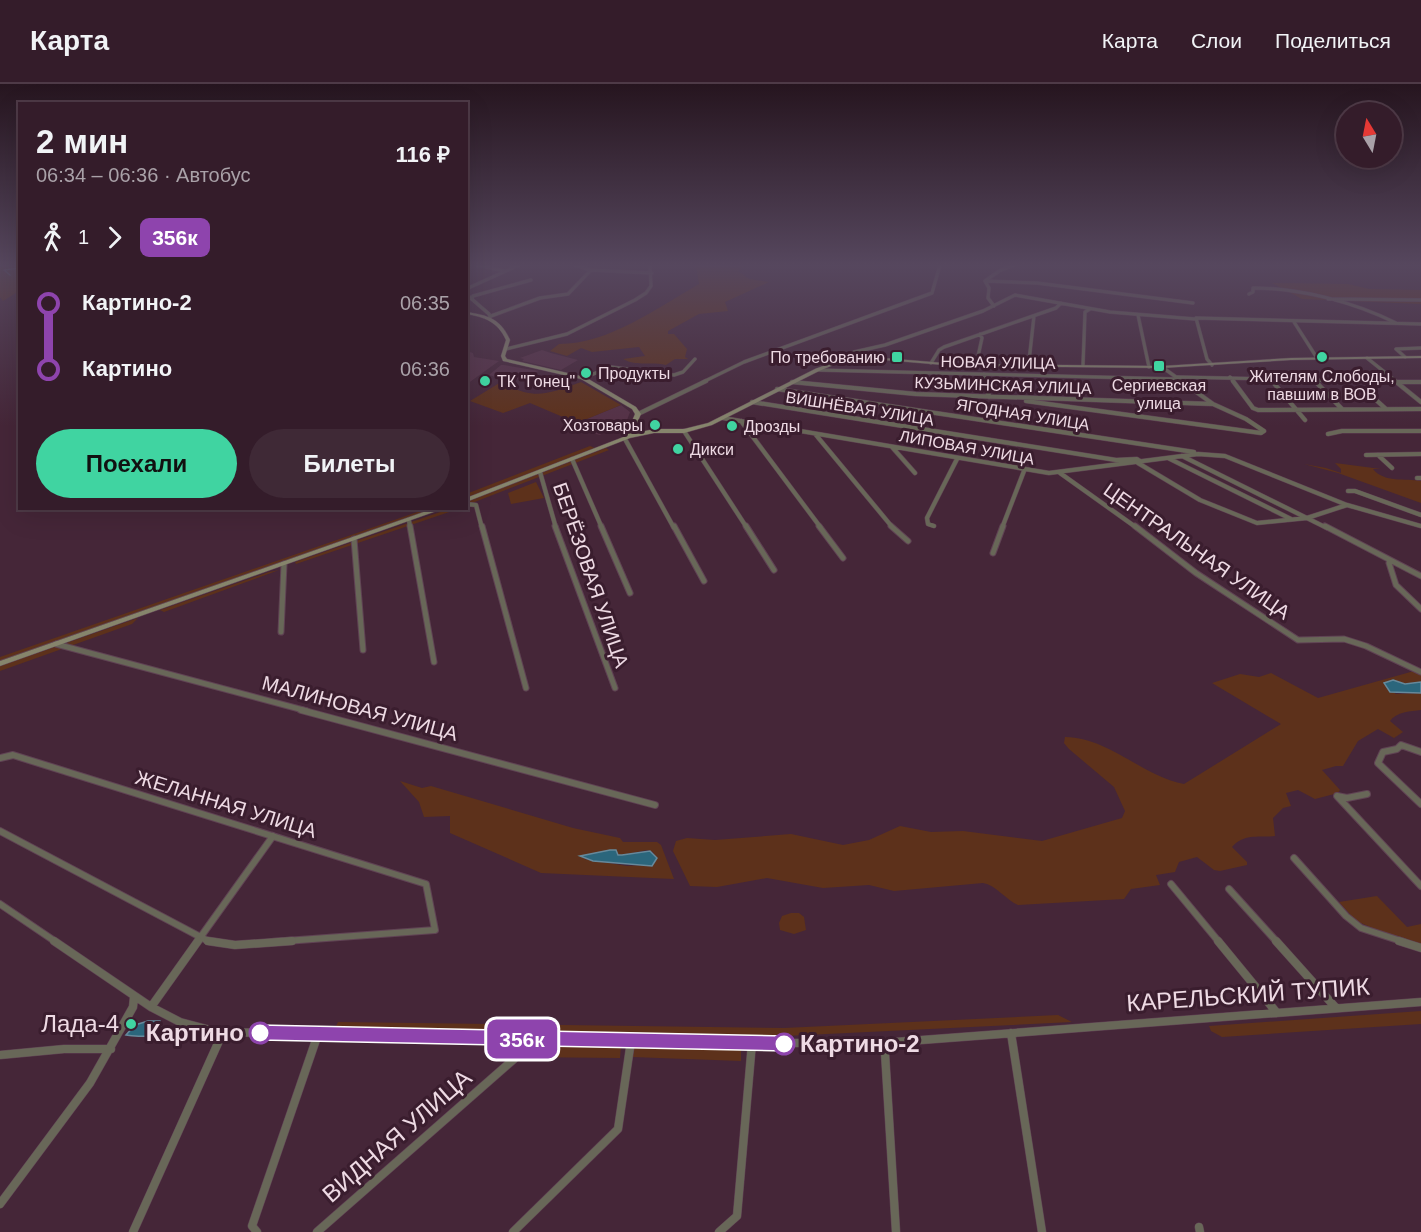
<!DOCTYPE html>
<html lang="ru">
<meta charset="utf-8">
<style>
body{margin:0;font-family:Arial,sans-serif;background:#3f2936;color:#f1f3f6;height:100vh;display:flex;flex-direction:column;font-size:22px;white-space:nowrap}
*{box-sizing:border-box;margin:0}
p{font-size:20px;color:#a9a1a8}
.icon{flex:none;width:33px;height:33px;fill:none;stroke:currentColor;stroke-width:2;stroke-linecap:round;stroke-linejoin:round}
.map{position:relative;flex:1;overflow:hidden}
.drawer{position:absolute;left:18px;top:18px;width:450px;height:408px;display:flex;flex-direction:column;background:#341c2a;border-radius:0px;box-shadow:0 6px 24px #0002,0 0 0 2px #4e3a47}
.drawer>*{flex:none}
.badge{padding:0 12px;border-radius:9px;font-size:21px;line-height:39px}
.needle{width:39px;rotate:350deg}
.tools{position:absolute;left:1336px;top:18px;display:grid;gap:12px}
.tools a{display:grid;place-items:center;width:66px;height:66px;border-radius:50%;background:#341c2a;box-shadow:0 6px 24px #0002,0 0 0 2px #4e3a47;font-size:30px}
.map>.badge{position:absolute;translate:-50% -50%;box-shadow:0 0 0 3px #fff}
.legs{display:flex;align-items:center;gap:9px;height:66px;padding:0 18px;font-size:20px}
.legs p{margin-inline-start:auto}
.headline{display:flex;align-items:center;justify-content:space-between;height:102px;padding:0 18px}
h1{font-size:33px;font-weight:700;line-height:45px}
.button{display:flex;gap:12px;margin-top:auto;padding:12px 18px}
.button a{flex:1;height:69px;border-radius:36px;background:#40d4a1;color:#111;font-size:24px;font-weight:700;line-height:69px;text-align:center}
.button a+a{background:#3f2936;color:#f1f3f6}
ul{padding:0 18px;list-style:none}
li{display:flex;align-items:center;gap:21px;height:66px;font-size:22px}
li i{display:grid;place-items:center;width:9px;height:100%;margin:0 8px;background:currentColor}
li i::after{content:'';width:15px;height:15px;margin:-8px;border:4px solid;border-radius:50%;background:#341c2a}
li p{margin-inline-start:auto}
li:first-child i{background:linear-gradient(#0000 50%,currentColor 0)}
li:last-child i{background:linear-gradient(currentColor 50%,#0000 0)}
header{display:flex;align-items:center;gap:36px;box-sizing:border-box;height:84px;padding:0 30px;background:#341c2a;border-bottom:2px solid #4e3a47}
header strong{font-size:28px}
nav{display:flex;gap:33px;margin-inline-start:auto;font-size:21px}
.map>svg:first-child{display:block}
.built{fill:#553146}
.green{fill:#5d311b;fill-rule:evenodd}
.water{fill:#2b667c;stroke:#66899b;stroke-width:1.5}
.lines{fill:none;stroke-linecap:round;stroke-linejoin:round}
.stream{stroke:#66899b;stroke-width:1.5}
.street-far4-casing{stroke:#604354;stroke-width:4}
.street-far3-casing{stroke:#604354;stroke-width:5}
.street-far2-casing{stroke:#604354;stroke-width:7}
.street-far1-casing{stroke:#604354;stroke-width:8}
.street-casing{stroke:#604354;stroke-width:9}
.secondary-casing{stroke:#604354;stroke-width:1}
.street-far4{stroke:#686758;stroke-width:3}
.street-far3{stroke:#686758;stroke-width:4}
.street-far2{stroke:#686758;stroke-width:5}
.street-far1{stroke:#686758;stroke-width:6}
.street{stroke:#686758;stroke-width:8}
.secondary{fill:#86856c;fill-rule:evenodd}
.line-1{fill:#8e44ad;stroke:#fff;stroke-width:1.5}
.poi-dot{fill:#40d4a1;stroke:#3a1d2e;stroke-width:2}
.stop-1-dot{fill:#fff;stroke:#8e44ad;stroke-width:3}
.labels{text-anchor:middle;stroke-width:6;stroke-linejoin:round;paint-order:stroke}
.far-poi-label{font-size:16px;fill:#eedae4;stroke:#3a1d2e;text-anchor:start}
.far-street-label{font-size:16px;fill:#eedae4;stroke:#3a1d2e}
.street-label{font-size:20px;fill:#eedae4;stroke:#3a1d2e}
.near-street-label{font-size:24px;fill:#eedae4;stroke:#3a1d2e}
.near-poi-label{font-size:24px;fill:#eedae4;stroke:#3a1d2e;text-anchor:end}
.near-stop-label{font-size:24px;font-weight:bold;fill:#eedae4;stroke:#3a1d2e;text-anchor:end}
</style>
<header>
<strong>Карта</strong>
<nav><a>Карта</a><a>Слои</a><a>Поделиться</a></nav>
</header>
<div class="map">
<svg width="1421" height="1148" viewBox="0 0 1421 1148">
<rect width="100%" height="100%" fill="#452638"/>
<path class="built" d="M542,266L551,269L578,276L561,286L522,277L524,275L520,274Z
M467,267L473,269L474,273L499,277L467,300Z
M501,281H504L539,287L510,298L489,291Z
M621,321L630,328L623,347L605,346L600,351L571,344L577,339Z"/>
<path class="green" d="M6,181H19V207L3,217L0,213V183Z
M694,181H745L738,187L749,195L769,198L725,218L728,227L699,230L668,247V250H674L687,265L685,273L688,275H675L666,281C651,277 638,283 623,275L645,272L639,263L592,268L581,264L567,272L550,267L559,260C609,260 657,224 699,200L697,187Z
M1272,199L1348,200L1369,205L1421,206V220L1302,215Z
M501,298C535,317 547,310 581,298L621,321L577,339L530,319L503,329L470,317Z
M590,362L595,364L467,414L466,410Z
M606,364L609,366L467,421L466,418Z
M1335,379L1381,385H1373C1384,399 1405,394 1421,397V419L1338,389L1304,380L1326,384L1341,389V385Z
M536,398L544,414L511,420L508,409Z
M426,425H436L0,577V573Z
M449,425H458L296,480L295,478Z
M279,486L164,528L160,526L269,488Z
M138,534L132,540L0,587V582Z
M1414,587L1421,590V598L1405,600L1398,597L1395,610L1421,609V626C1411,627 1396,628 1390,637L1403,648L1394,654L1378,645L1358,657L1343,682H1336L1322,686L1340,706L1338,709L1315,715L1298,706L1286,709L1291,722L1283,724L1273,734L1275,752C1259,754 1244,749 1232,763L1247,778V781L1220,787L1214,786L1197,773L1179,778L1175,788L1156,791L1160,801L1131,805L1124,815L1018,821C1006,816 996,801 983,799L894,807L869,801L823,804L767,794L717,803L690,802L673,767L676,757L687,754L715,756L791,750L843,761L869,756L900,742L931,748L963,747L1042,757L1122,734L1125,727L1114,703L1069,665L1064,659L1065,653C1108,653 1142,692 1184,700L1281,640L1212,599L1240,590L1259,593L1271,589L1318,614Z
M400,697L422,704L431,702L573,744L620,754L623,758H657L661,761L674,795L541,789L450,749V732L424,733L419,718ZM616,766L618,771H622L647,766L653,768L655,773L647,781L627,782L584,775L594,769Z
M1377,812L1407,843L1421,840V861L1401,856L1356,837L1339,818Z
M791,829H799L804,833L806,846L794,850L780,846L779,839L782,832Z
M1421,927V940L1222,953L1211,947L1209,942Z
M1058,931L1072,938L785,952L334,946L338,938L784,944Z
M520,961L621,962L620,974L518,973Z
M633,962L741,965V977L632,973Z"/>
<path class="water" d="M1393,596L1405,600L1421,598V609L1390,608L1384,599Z
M610,766H616L618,771H622L650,767L657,774L652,782L593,777L580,772Z
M148,937H160L161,942C152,955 141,953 126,951L135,941Z"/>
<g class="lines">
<path class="stream" d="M16,181L20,182
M10,191L4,186L20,184"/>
<defs>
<path id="street-far4" d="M477,181L505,187
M574,181L591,186L652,189
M985,197L1037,199L1193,219
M466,205L519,181
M466,210L489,230L490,234
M1249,210L1253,208V204C1300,204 1354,218 1396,239
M472,215L473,212L531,196
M1328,215L1421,216
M994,222L988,214L989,204L985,197L999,187L1014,181
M1138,231L1149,283
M491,232L540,214L568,210L591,186
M1294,238L1317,274
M506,265L567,250L635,216L646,209L651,202L650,181
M1405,273L1396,265L1421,264
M847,274L854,268L885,261L983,227L1015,211L1110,228L1195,235
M1367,274L1397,298
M977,277L982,254L980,250
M1029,277L1034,232
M931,279L939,266L944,263L1056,224L1061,219
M1083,281L1085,228L1090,225
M1212,281L1207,275L1196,234L1421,240
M1162,283L1183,298
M817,286L1176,295
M984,290L986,298
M1177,293L1364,297L1378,295L1385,289
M1230,293L1234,298
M583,294L611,283L674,291L683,288L695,275
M1271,295L1274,298
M1314,296L1316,298
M703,298L744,278L932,209L940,181
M1396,298H1421"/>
<path id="street-far3" d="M985,297L989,313
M1233,297L1253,324L1258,326L1421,325
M1272,297L1305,336
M1315,297L1342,325
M1340,297H1371
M1395,297L1421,318
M792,298L916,310L1213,320
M1396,298H1421
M777,305L1194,368
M1375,315L1386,325
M1026,317L1261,349L1264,347L1246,335L1213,320L1181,297
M752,318L1116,376L1137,375L1141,378
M638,330L706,297
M723,334L1049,389L1198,370L1225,372L1347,421L1421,442
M741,337L821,444
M684,347L747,444
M1328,350L1342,347H1421
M816,351L893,444
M625,355L674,444
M892,363L915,389
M1366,371L1421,370
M1378,371L1392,384
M1182,372L1327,444
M1168,374L1291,435
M572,375L602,444
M1138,379L1200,416L1257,439L1307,434L1347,421
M540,388L556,444
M1060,389L1137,444
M1417,394H1421
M1348,407H1355L1421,431
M466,420L476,421L482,444
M409,436L410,444
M934,442L928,440L927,434L957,375
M1002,444L1024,387"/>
<path id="street-far2" d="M410,442L434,578
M482,442L526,604
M555,442L615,604
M601,442L630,509
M674,442L704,497
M746,442L774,486
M819,442L843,474
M891,442L908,457
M1135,442L1196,489L1298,556L1344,555L1366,562L1421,588
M1325,442L1421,492
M354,455L363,566
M993,469L1003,442
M1391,478L1389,479L1396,501L1421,525
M281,548L284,480
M56,560L307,627"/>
<path id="street-far1" d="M301,626L655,721
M1421,668L1401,661L1397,665L1383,668L1378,679L1421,720
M0,674L13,671L426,800L435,846L272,858
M1367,710L1347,714L1337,712L1421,802
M0,747L208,857L216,858
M1294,774L1346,832L1361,844L1404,858
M1171,800L1219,858
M1229,805L1277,858
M0,820L56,858
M197,858L273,752"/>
<path id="street" d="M54,857L151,923L180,938L218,948L700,959H882L1421,918
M208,857L235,861L292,857
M1218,857L1277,929
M1276,857L1336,924
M1399,857L1421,864
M151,923L198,857
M1011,949L1042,1148
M882,959L885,969L896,1148
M0,971L64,965H111
M0,1120L90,999L133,923L134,913
M1199,1143L1200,1148
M133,1148L223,948
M257,1148L252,1142L318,950
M317,1148L514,975L516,955
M513,1148L618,1045L631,957
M719,1148L737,1132L752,959"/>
<path id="secondary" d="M466,228C488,231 501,235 510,256L505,272L507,275L585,293L636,323L641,330L632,350L654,345H684L708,339L815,285L847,273H872L956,280L1162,282L1291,274L1421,272V274L1291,276L1162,284L956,282L872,275H848L819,287L712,341L684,349H654L630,354L466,418V414L626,352L635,330L632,325L581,295L503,277L501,272L506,256C498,238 485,233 466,230Z
M435,424H445L0,582V577Z"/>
</defs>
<use href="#street-far4" class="street-far4-casing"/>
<use href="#street-far3" class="street-far3-casing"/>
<use href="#street-far2" class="street-far2-casing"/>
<use href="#street-far1" class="street-far1-casing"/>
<use href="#street" class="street-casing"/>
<use href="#secondary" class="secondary-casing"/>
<use href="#street-far4" class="street-far4"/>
<use href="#street-far3" class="street-far3"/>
<use href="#street-far2" class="street-far2"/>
<use href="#street-far1" class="street-far1"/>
<use href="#street" class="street"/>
<use href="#secondary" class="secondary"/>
</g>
<linearGradient id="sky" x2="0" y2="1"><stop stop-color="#26151f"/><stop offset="0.53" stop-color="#56475e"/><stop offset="1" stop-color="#56475e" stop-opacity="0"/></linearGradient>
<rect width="1421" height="342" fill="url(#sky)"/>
<path class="line-1" d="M260,941L784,952L790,954L793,960L790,965L784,967L260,956L254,954L251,949L254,943Z"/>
<g class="poi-dot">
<rect x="891" y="267" width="12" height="12" rx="3"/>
<circle cx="1322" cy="273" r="6"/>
<rect x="1153" y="276" width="12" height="12" rx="3"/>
<circle cx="586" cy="289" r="6"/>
<circle cx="485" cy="297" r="6"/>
<circle cx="655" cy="341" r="6"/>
<circle cx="732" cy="342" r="6"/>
<circle cx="678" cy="365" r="6"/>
<circle cx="131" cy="940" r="6"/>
</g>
<g class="stop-1-dot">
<circle cx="260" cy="949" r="10"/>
<circle cx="784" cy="960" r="10"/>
</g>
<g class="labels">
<g class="far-poi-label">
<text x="885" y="279" text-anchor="end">По требованию</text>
<text x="598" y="295">Продукты</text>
<text x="1322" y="298" text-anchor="middle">Жителям Слободы,<tspan x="1322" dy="18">павшим в ВОВ</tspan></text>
<text x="497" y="303">ТК "Гонец"</text>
<text x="1159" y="307" text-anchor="middle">Сергиевская<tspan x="1159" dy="18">улица</tspan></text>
<text x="643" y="347" text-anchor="end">Хозтовары</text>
<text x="744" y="348">Дрозды</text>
<text x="690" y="371">Дикси</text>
</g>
<g class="far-street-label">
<text transform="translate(998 278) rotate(1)" y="6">НОВАЯ УЛИЦА</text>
<text transform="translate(1003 301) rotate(2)" y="6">КУЗЬМИНСКАЯ УЛИЦА</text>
<text transform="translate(860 324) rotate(9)" y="6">ВИШНЁВАЯ УЛИЦА</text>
<text transform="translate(1023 330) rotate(9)" y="6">ЯГОДНАЯ УЛИЦА</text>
<text transform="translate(967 363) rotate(10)" y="6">ЛИПОВАЯ УЛИЦА</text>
</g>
<g class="street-label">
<text transform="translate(1197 467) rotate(35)" y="7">ЦЕНТРАЛЬНАЯ УЛИЦА</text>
<text transform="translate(591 491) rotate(71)" y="7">БЕРЁЗОВАЯ УЛИЦА</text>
<text transform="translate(360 624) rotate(15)" y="7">МАЛИНОВАЯ УЛИЦА</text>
<text transform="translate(226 720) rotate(17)" y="7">ЖЕЛАННАЯ УЛИЦА</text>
</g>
<g class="near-street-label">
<text transform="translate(1248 911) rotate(-4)" y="8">КАРЕЛЬСКИЙ ТУПИК</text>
<text transform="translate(397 1052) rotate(-41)" y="8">ВИДНАЯ УЛИЦА</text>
</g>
<g class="near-poi-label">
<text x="119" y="948">Лада-4</text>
</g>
<g class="near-stop-label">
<text x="244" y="957">Картино</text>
<text x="800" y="968" text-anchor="start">Картино-2</text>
</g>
</g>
</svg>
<div class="tools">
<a><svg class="needle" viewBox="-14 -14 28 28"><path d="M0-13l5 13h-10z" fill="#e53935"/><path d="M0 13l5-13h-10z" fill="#a9a1a8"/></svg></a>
</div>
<b class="badge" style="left:522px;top:955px;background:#8e44ad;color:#fff">356к</b>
<section class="drawer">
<div class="headline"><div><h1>2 мин</h1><p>06:34 – 06:36 · Автобус</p></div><b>116 ₽</b></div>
<div class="legs"><svg class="icon" aria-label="walk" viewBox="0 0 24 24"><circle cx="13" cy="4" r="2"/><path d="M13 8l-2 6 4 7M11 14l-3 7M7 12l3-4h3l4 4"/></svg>1<svg class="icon" aria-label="forward" viewBox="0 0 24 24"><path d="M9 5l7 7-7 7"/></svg><b class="badge" style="background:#8e44ad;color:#fff">356к</b></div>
<ul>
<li><i style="color:#8e44ad"></i><b>Картино-2</b><p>06:35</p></li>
<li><i style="color:#8e44ad"></i><b>Картино</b><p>06:36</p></li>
</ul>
<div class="button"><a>Поехали</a><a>Билеты</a></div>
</section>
</div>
